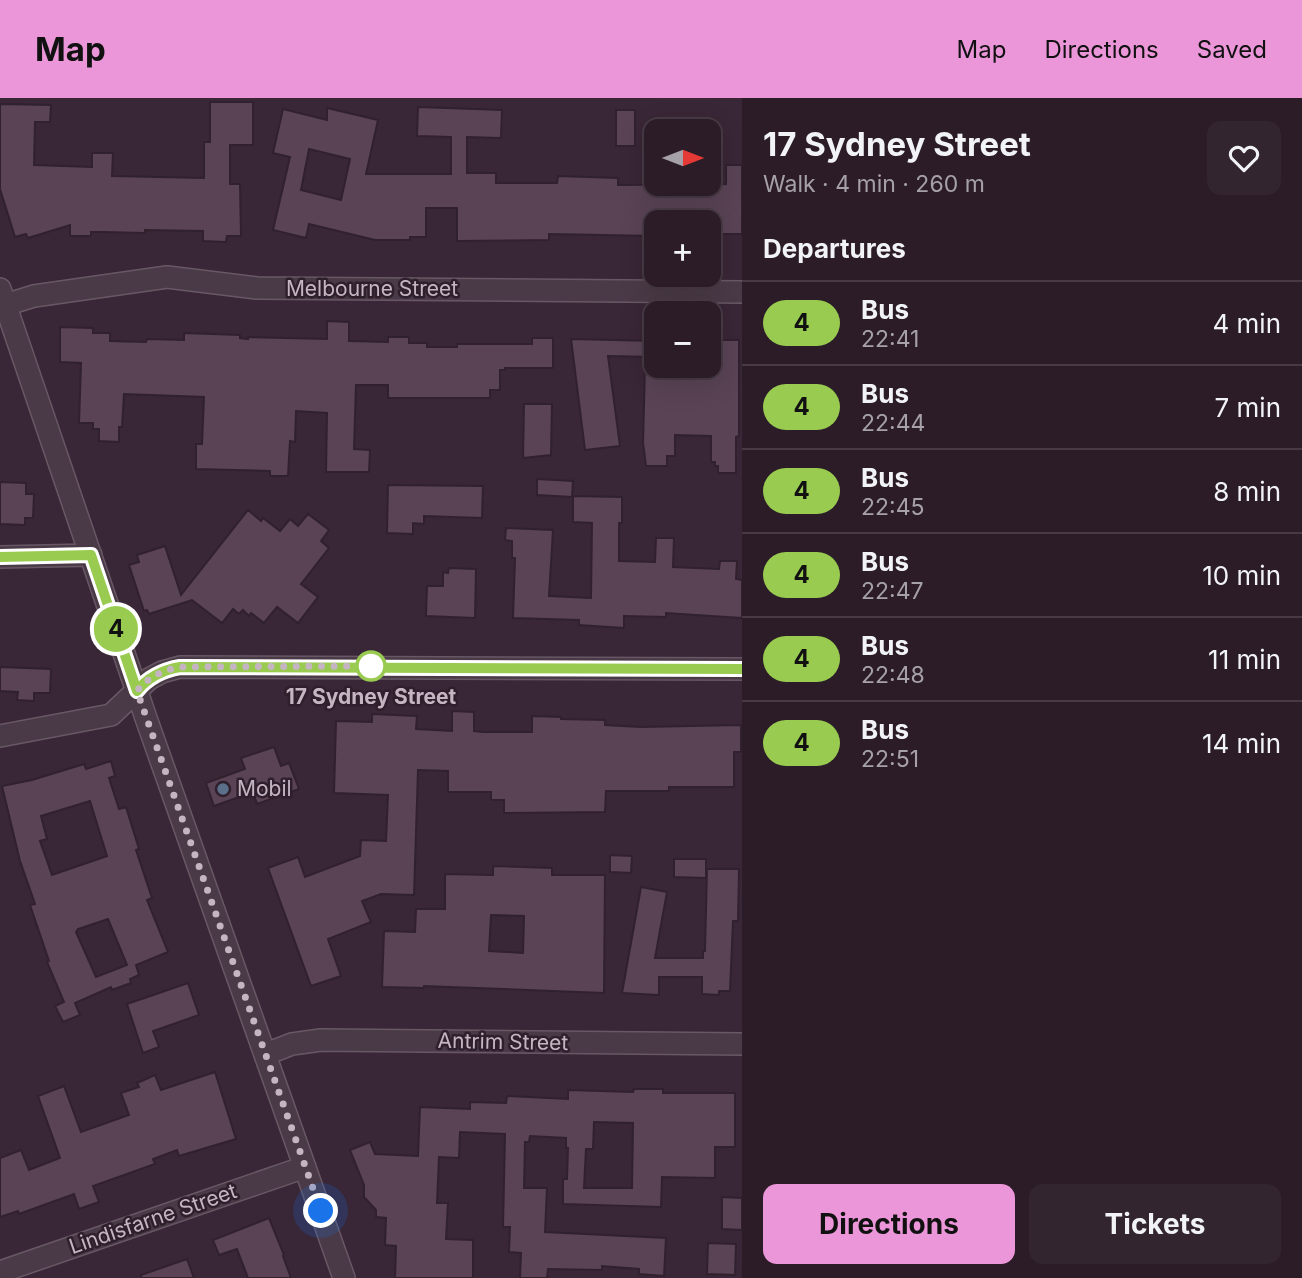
<!DOCTYPE html>
<meta charset="utf-8">
<style>
body{margin:0;font-family:Inter,sans-serif;background:#332530;color:#f1f3f6;height:100vh;display:flex;flex-direction:column;font-size:26px;white-space:nowrap}
*{box-sizing:border-box;margin:0}
p{font-size:23px;color:#a6a1a8}
.icon{flex:none;width:38px;height:38px;fill:none;stroke:currentColor;stroke-width:2;stroke-linecap:round;stroke-linejoin:round}
.map{position:relative;flex:1;overflow:hidden}
.panel{display:flex;flex-direction:column;background:#2b1c28;width:560px}
.panel>*{flex:none}
.badge{padding:0 14px;border-radius:23px;font-size:24px;line-height:46px}
.needle{width:46px;rotate:90deg}
.fabs{position:absolute;left:644px;top:21px;display:grid;gap:14px}
.fabs a{display:grid;place-items:center;width:77px;height:77px;border-radius:14px;background:#2b1c28;box-shadow:0 7px 28px #0002,0 0 0 2px #473a45;font-size:35px}
.you{position:absolute;width:35px;height:35px;margin:-18px;border:5px solid #fff;border-radius:50%;background:#1a73e8;box-shadow:0 0 0 10px #1a73e833}
.map>.badge{position:absolute;translate:-50% -50%;box-shadow:0 0 0 4px #fff}
h2{padding:0 21px;font-size:26px;line-height:63px}
.round{display:grid;place-items:center;flex:none;width:74px;height:74px;border-radius:14px;background:#332530}
.headline{display:flex;align-items:center;justify-content:space-between;height:119px;padding:0 21px}
h1{font-size:33px;font-weight:700;line-height:52px}
.button{display:flex;gap:14px;margin-top:auto;padding:14px 21px}
.button a{flex:1;height:80px;border-radius:14px;background:#ea96d8;color:#111;font-size:28px;font-weight:700;line-height:80px;text-align:center}
.button a+a{background:#332530;color:#f1f3f6}
ul{padding:0;list-style:none}
li{display:flex;align-items:center;gap:21px;height:84px;padding:0 21px;border-top:2px solid #473a45}
li div{flex:1}
li b{display:block;font-size:26px}
li em{font-style:normal}
li .badge{min-width:77px;font-weight:700;text-align:center}
header{display:flex;align-items:center;gap:42px;box-sizing:border-box;height:98px;padding:0 35px;background:#ea96d8;color:#111}
header strong{font-size:33px}
nav{display:flex;gap:38px;margin-inline-start:auto;font-size:24px}
main{display:flex;flex:1;min-height:0}
.map>svg:first-child{display:block}
.building{fill:#594355;stroke:#31212e;stroke-width:2;fill-rule:evenodd}
.lines{fill:none;stroke-linecap:round;stroke-linejoin:round}
.minor-casing{stroke:#685865;stroke-width:24}
.minor{stroke:#4a3a47;stroke-width:21}
.line-casing{stroke:#fff;stroke-width:16}
.line{stroke:#99cb50;stroke-width:10}
.walk{stroke:#c5b5c2;stroke-width:7;stroke-dasharray:0 12.6}
.stop-dot{fill:#fff;stroke:#99cb50;stroke-width:3.5}
.service-dot{fill:#5c6f8a;stroke:#2f1f2c;stroke-width:2.5}
.labels{text-anchor:middle;stroke-width:5;stroke-linejoin:round;paint-order:stroke}
.street-label{font-size:21px;fill:#c5b5c2;stroke:#2f1f2c}
.stop-label{font-size:21px;font-weight:bold;fill:#c5b5c2;stroke:#2f1f2c}
.poi-label{font-size:21px;fill:#c5b5c2;stroke:#2f1f2c;text-anchor:start}
</style>
<header>
<strong>Map</strong>
<nav><a>Map</a><a>Directions</a><a>Saved</a></nav>
</header>
<main>
<div class="map">
<svg width="742" height="1180" viewBox="0 0 742 1180">
<rect width="100%" height="100%" fill="#392636"/>
<path class="building" d="M210,4H253V47H230V86H240L241,138H227L226,144L203,143V133L145,132V135L102,134H91V138H70V127L28,140L26,136L15,139L0,91V6L51,7L50,24H35L34,67L92,69V55H113L112,78L204,80V44H210Z
M418,9L502,12L501,40L467,39V75H496V85H557L558,78L618,80V87L726,86V67H742V136H709V124H656V138L549,136V142L457,143V110H426V139H410V142H375L309,126L306,140L273,132L290,59L273,55L283,11L327,22V10L378,22L366,76H451V39L417,38ZM309,51L350,61L341,102L301,92Z
M616,12H635V48H616Z
M327,223L349,224V243L388,244V239H409V245H427V249H457V246H532V240H553V270H505V272H500V292H490V300H388V287H356L354,351L370,352L369,374H326L327,315L296,313L295,344L290,343L288,378H270V373L196,371V346H202L204,299L124,296L122,329H119V344L99,343V331H93V325H79L81,265L60,264V229L93,230V235H110V243L146,244L147,241L184,242V235L240,237V240L248,241V239L327,241Z
M571,241L656,243V259L608,258L620,348L585,352Z
M709,242H739V338L736,339V375H718V368H715V364H711V338L675,337V358H667V368H646L643,345L645,268H709Z
M524,306H552L551,357L523,360Z
M537,381L573,383L572,399L537,397Z
M0,384L26,385V396H34L33,420H25V427L0,426Z
M388,387L483,388L482,420L424,418V426L413,425V436L387,435Z
M573,398L622,399V425H619V463L655,464L656,440H674L673,469L719,471L720,463H737L736,481L742,482V520L666,515V519L624,518V530L579,527V522L513,520L515,460H512V443L505,442L506,430L553,432L549,498L591,500L592,425L573,424Z
M248,412L261,423L263,420L280,433L290,421L298,428L308,416L329,432L321,443L329,450L301,486L318,499L298,525L277,509L264,525L251,515L249,518L243,512L239,516L233,511L222,525L192,502L149,516L147,512L144,513L129,467L139,464L137,457L165,448L181,497Z
M449,470L476,471L475,520L426,518L427,488H443V474L448,475Z
M0,569L51,571L50,595H34V603L17,602L18,594L0,593Z
M452,613L474,614V633L483,634H532V618L561,619V621L605,622V627L641,629L741,627V654H734V689H669V693H606L605,714L504,715V702H491V694H448V673L418,672L414,797L381,796L362,803L371,824L328,841L341,878L311,888L268,770L298,759L305,779L360,758L361,742L386,743L388,697L334,695L336,623L372,624V616L417,618L416,631L452,633Z
M274,649L281,668L289,665L299,691L257,706L253,694L214,708L206,685L245,671L241,660Z
M111,663L115,678L109,680L119,711L126,709L139,751L136,752L152,800L147,802L168,854L136,867L139,877L130,881L131,885L112,892L111,889L75,905L80,917L63,924L55,908L64,904L47,864L49,863L30,807L35,806L20,763L2,688L32,682L84,666L86,671ZM90,703L107,758L52,777L40,743L47,741L41,718ZM108,821L127,867L96,879L76,834L78,831Z
M610,757L632,758L631,775L610,774Z
M674,761H706V780L674,779Z
M493,768L552,770V777H605L604,895L424,888V890L382,889L384,833L415,834L416,811H445V776L493,777ZM491,817L524,818L523,855L489,853Z
M707,771H739L738,823H733L730,893H719V897L702,896V879H659V897L622,895L641,789L667,794L655,860H703V853H705Z
M188,885L199,917L153,933L159,949L143,955L127,906Z
M215,974L236,1041L179,1058L177,1052L153,1061L155,1066L93,1088L99,1104L79,1111L74,1096L19,1116L18,1113L0,1119V1060L21,1052L29,1072L60,1060L38,998L64,988L81,1034L129,1017L121,995L139,989L137,985L155,977L161,992Z
M634,991H663V995H735V1049H715V1080L662,1079L661,1109L563,1106V1081H567L568,1050H566V1040L530,1038L529,1044H525L524,1090H547L545,1134L666,1140L664,1178L639,1176V1171L602,1168V1172L548,1171L547,1180H520L521,1155L509,1154L510,1129H503L505,1036L460,1034L459,1060L439,1059L437,1105H448L446,1141L473,1142V1180H395L396,1148L385,1147L386,1120L376,1119V1112L364,1099V1087L350,1052L370,1044L375,1056L418,1058L420,1009L470,1011V1004L506,1005L507,998L568,1001V992L633,994ZM594,1024L633,1025L632,1090H584L586,1051H593Z
M722,1099L742,1100V1132L722,1131Z
M269,1120L284,1157L283,1158L291,1180H248L237,1151L219,1157L213,1142Z
M708,1145L736,1146L735,1177L707,1176Z
M187,1161L194,1180H141V1177Z"/>
<g class="lines">
<defs>
<path id="minor" d="M0,191L147,623L344,1180
M5,207L34,198L167,179L257,190L742,194
M0,459L91,457
M0,638L111,617L149,581L162,574L180,569L742,571
M266,956L292,946L321,942L742,946
M0,1174L305,1069"/>
</defs>
<use href="#minor" class="minor-casing"/>
<use href="#minor" class="minor"/>
</g>
<g class="lines">
<defs>
<path id="line" d="M0,459L91,457L137,593C148,579 163,572 180,569L742,571"/>
</defs>
<use href="#line" class="line-casing"/>
<use href="#line" class="line"/>
<path class="walk" d="M321,1113L137,593C148,579 163,572 180,569L380,568H371"/>
</g>
<circle class="stop-dot" cx="371" cy="568" r="14"/>
<circle class="service-dot" cx="223" cy="691" r="7"/>
<g class="labels">
<g class="street-label">
<text x="372" y="198">Melbourne Street</text>
<text transform="translate(503 944) rotate(1)" y="7">Antrim Street</text>
<text transform="translate(153 1121) rotate(-19)" y="7">Lindisfarne Street</text>
</g>
<g class="stop-label">
<text x="371" y="606">17 Sydney Street</text>
</g>
<g class="poi-label">
<text x="237" y="698">Mobil</text>
</g>
</g>
</svg>
<div class="fabs">
<a><svg class="needle" viewBox="-14 -14 28 28"><path d="M0-13l5 13h-10z" fill="#e53935"/><path d="M0 13l5-13h-10z" fill="#a6a1a8"/></svg></a>
<a>+</a>
<a>−</a>
</div>
<div class="you" style="left:321px;top:1113px"></div>
<b class="badge" style="left:116px;top:531px;background:#99cb50;color:#111">4</b>
</div>
<section class="panel">
<div class="headline"><div><h1>17 Sydney Street</h1><p>Walk · 4 min · 260 m</p></div><a class="round"><svg class="icon" aria-label="heart" viewBox="0 0 24 24"><path d="M12 20l-8-8c-3-5 5-10 8-4 3-6 11-1 8 4z"/></svg></a></div>
<h2>Departures</h2>
<ul>
<li><span class="badge" style="background:#99cb50;color:#111">4</span><div><b>Bus</b><p>22:41</p></div><em>4 min</em></li>
<li><span class="badge" style="background:#99cb50;color:#111">4</span><div><b>Bus</b><p>22:44</p></div><em>7 min</em></li>
<li><span class="badge" style="background:#99cb50;color:#111">4</span><div><b>Bus</b><p>22:45</p></div><em>8 min</em></li>
<li><span class="badge" style="background:#99cb50;color:#111">4</span><div><b>Bus</b><p>22:47</p></div><em>10 min</em></li>
<li><span class="badge" style="background:#99cb50;color:#111">4</span><div><b>Bus</b><p>22:48</p></div><em>11 min</em></li>
<li><span class="badge" style="background:#99cb50;color:#111">4</span><div><b>Bus</b><p>22:51</p></div><em>14 min</em></li>
</ul>
<div class="button"><a>Directions</a><a>Tickets</a></div>
</section>
</main>
